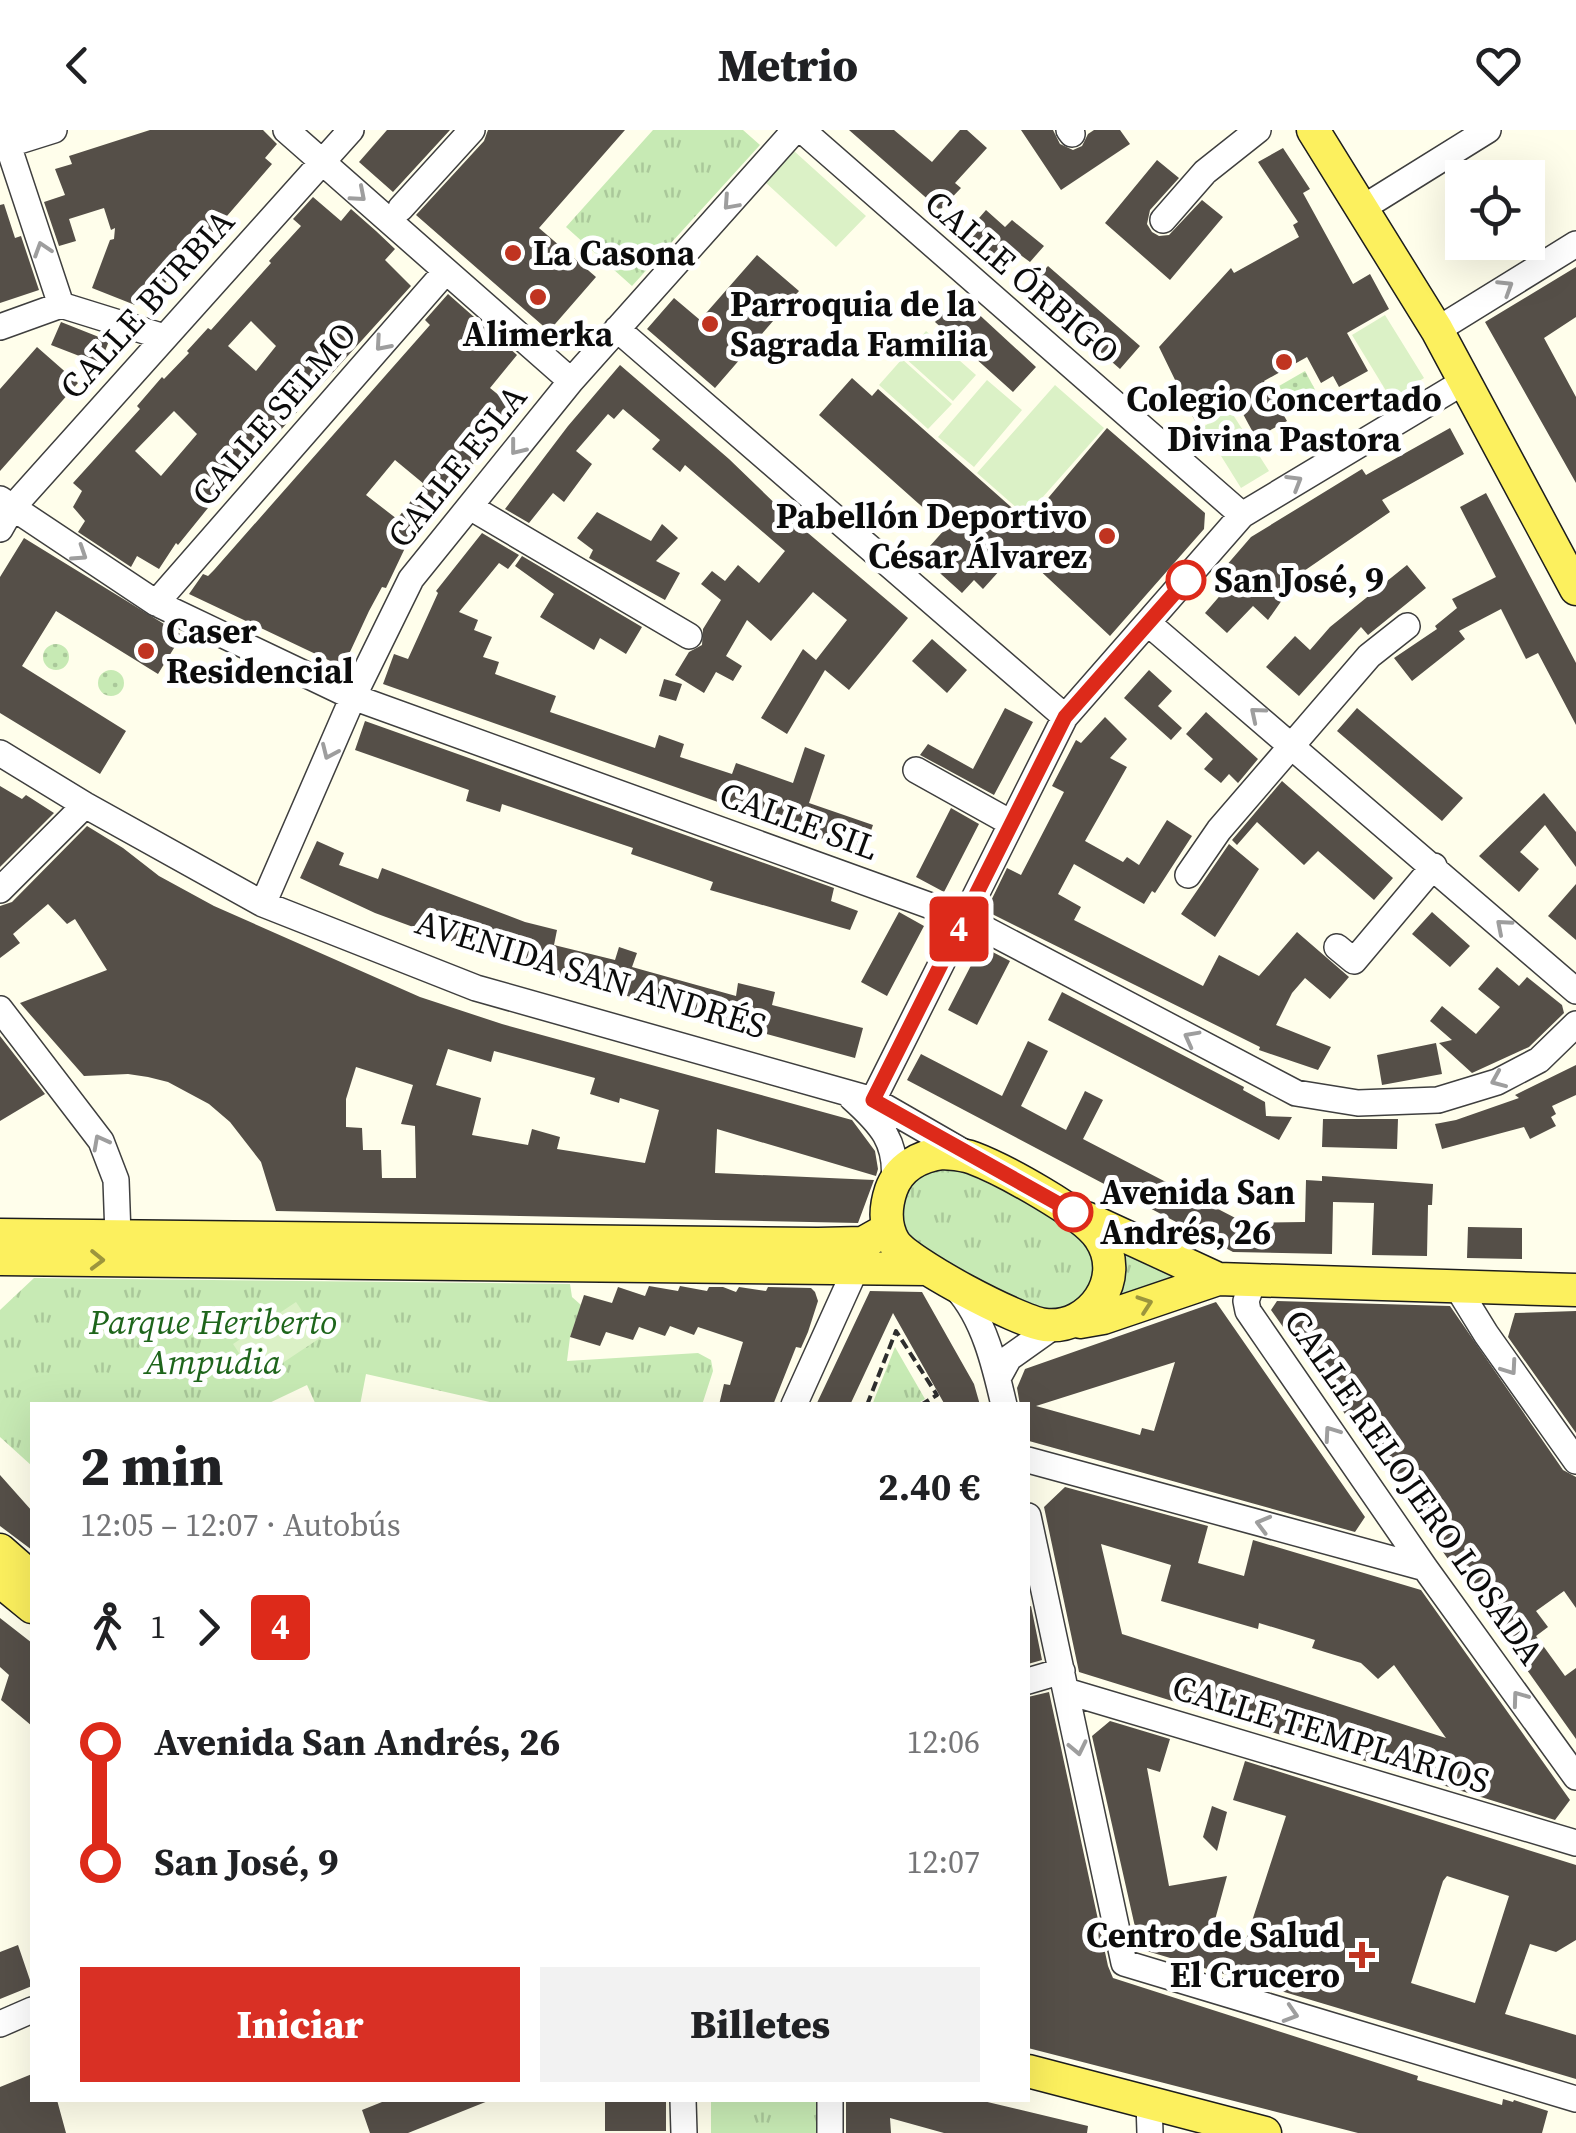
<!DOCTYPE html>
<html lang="es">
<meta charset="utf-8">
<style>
body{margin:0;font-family:"Source Serif 4",serif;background:#f2f2f2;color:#202124;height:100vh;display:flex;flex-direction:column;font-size:38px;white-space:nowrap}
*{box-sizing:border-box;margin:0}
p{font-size:32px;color:#757577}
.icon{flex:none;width:55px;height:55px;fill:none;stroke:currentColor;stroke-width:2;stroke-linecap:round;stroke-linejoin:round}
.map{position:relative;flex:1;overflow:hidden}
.drawer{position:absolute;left:30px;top:1272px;width:1000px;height:700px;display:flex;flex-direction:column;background:#fff;border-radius:0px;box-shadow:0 10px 40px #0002}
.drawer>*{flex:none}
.badge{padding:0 20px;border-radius:8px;font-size:35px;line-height:65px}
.controls{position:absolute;left:1445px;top:30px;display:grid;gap:20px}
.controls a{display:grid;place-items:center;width:100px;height:100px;border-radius:0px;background:#fff;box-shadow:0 10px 40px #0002;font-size:50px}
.map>.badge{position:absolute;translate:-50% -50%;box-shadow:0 0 0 5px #fff}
.legs{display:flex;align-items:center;gap:15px;height:110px;padding:0 50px;font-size:32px}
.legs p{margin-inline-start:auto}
.head{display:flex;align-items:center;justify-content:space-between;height:170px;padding:0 50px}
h1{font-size:55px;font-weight:800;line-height:75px}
.action{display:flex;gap:20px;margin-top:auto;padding:20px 50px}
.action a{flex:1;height:115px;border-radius:0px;background:#d93025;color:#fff;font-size:40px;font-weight:800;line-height:115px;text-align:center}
.action a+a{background:#f2f2f2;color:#202124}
ul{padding:0 50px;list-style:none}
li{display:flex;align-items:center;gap:35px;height:120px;font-size:38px}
li i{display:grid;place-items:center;width:15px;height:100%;margin:0 12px;background:currentColor}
li i::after{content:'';width:25px;height:25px;margin:-12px;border:8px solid;border-radius:50%;background:#fff}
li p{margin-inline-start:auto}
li:first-child i{background:linear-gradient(#0000 50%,currentColor 0)}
li:last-child i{background:linear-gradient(currentColor 50%,#0000 0)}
header{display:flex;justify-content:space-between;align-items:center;height:130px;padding:0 50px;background:#fff;font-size:45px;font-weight:800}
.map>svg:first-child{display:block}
.grass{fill:url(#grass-tufts)}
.garden{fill:url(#garden-dots)}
.pitch{fill:#dbf1c6}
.building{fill:#554f48;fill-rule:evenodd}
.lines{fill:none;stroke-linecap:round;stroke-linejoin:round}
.minor-casing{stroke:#3f3f3f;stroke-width:28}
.major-casing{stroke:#1d1d1d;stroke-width:35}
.path{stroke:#2e2e2e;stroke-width:4;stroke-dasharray:10 5;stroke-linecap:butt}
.minor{stroke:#fff;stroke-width:25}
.major{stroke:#fcf05e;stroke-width:32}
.oneway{stroke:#9e9e9e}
.oneway2{stroke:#9c953d}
.line-1-casing{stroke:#fff;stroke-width:22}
.line-1{stroke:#dd2a1a;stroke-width:15}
.poi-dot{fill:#c03421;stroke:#fff;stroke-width:4}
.stop-1-dot{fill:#fff;stroke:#dd2a1a;stroke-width:5}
.labels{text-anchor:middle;stroke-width:10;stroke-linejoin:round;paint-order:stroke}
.poi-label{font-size:35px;font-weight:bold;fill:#0c0c0c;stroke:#fff;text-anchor:start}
.street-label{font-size:35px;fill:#0c0c0c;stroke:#fff}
.stop-label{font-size:35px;font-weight:bold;fill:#0c0c0c;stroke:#fff;text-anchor:start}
.park-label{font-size:35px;font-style:italic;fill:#1e651b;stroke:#fff}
</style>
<header><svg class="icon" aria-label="back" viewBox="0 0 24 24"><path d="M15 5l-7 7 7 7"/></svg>Metrio<svg class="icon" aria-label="heart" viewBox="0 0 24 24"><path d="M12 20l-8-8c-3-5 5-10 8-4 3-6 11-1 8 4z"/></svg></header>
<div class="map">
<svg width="1576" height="2003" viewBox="0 0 1576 2003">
<defs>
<pattern id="grass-tufts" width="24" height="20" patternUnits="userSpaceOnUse" patternTransform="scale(2.5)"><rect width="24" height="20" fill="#c7eab4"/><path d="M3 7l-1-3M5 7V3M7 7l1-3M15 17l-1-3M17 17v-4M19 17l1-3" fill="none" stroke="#aac89a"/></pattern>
<pattern id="garden-dots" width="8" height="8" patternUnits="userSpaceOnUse" patternTransform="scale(2.5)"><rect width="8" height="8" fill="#c7eab4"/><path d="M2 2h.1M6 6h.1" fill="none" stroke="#aac89a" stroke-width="1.8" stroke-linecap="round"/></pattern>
</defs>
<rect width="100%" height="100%" fill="#fffeeb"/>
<path class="grass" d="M653,0H743L760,15L632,156L566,97Z
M932,1039H955L966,1043C986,1053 1070,1091 1081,1105C1092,1118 1098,1139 1090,1155C1085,1168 1068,1179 1054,1180C1031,1183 1003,1162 983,1151C951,1135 904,1122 902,1080C901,1060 917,1049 932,1039Z
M1120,1110L1188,1144L1116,1173C1125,1150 1127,1134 1120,1110Z
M34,1148L570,1154L572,1167L581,1175L570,1207L567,1231L698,1223L711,1230L713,1241L702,1275H503L366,1244L360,1275H316L307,1255L265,1275H32V1336L0,1307V1180Z
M895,1217L925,1269L915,1275H872Z
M711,1970H832V2003H711Z"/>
<path class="garden" d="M1305,241L1319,267L1294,282L1279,256Z
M43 527a13 13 0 1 1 26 0a13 13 0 1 1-26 0Z
M98 553a13 13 0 1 1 26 0a13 13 0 1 1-26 0Z"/>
<path class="pitch" d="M794,21L866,86L836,117L765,52Z
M1385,185L1424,248L1391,269L1352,205Z
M926,201L976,245L953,271L904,227Z
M902,229L952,274L928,299L879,255Z
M987,250L1022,280L974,337L938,307Z
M1055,255L1104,298L1026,386L977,343Z
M1230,280L1269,341L1241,358L1203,297Z
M296,1172L320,1208L257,1250L233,1214Z"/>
<path class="building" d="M150,0H263L277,14L265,28L272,34L220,94L152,167L142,157L135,175L92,158L110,110L114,109L115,98L111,100L104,78L69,89L76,111L59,116L44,72L65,65L55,39L72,34L69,26Z
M387,0H450L393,62L359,32Z
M488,0H625L539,98L596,147L549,201L416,85L484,11Z
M849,0H894L932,32L960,0H967L987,18L955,53L961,58L940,80Z
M1021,0H1053L1060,14L1073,20L1082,16L1088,4L1094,0H1120L1130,14L1061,60Z
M1283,18L1310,59L1303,63L1353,154L1370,144L1389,179L1347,203L1368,241L1339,257L1333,246L1321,253L1307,227L1264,251L1287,291L1256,308L1236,271L1196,293L1159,217L1231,138L1234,143L1299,107L1293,95L1298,92L1258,32Z
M1157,30L1179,48L1150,80L1147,94L1152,102L1159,106L1169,105L1202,70L1223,87L1170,150L1105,93Z
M313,67L341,91L351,79L376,101L395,119L385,130L411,156L250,334L246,331L178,415L176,413L159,439L137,426L131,437L78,402L85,391L73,377L82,361L73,353L140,279L137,276L162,247L164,249L189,223L187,221L208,198L211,200L271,133L269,131L301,96L293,89ZM251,191L276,216L256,241L228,216ZM174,281L197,304L161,346L135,321Z
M4,74L15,108L21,106L39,160L0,173V75Z
M986,80L1005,97L1012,90L1044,116L1030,132L1015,121L1002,135L966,103Z
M757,125L799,161L715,258L647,199L674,168L700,190Z
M1048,136L1140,216L1120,239L1028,158Z
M1576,137V187L1544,208L1576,267V353L1485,192Z
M448,164L517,225L490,258L517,280L405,418L386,458L382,457L369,481L343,537L189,464L203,444L208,446L214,440L430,195L425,190ZM395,330L424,354L397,389L366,365Z
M959,166L1036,237L1013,262L935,192Z
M61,192L109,211L100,234L51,215Z
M37,217L78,253L0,341V259Z
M620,235L729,329L788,386L908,488L849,560L825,540L787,604L761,588L803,519L816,530L847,490L813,462L771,511L747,490L726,526L742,536L733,551L716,542L704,563L675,545L689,522L702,515L703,499L721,470L701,454L712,441L725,451L738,435L759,453L785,421L685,335L680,342L652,319L660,310L623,279L614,289L608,284L576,321L592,334L564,372L553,363L529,393L505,379L568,296Z
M852,248L872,266L878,259L1028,392L1107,298L1205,383L1204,399L1110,506L1018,420L983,459L974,450L962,463L921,426L946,398L819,285Z
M1450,298L1464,324L1382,370L1390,382L1301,443L1268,490L1253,476L1227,503L1205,483L1230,454L1219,444L1251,407L1362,339L1366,345Z
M1486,363L1576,533V595L1538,523L1526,529L1501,479L1459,501L1465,509L1412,551L1394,528L1437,499L1435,496L1457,478L1452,469L1496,447L1460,377Z
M597,382L651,411L662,394L678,408L656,431L680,443L665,470L589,428L593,420L577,408Z
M482,403L519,425L508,439L499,433L459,482L478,490L474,500L492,507L483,527L499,532L495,544L556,566L550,582L655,618L659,605L684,614L680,627L732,644L736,633L793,653L805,617L825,625L809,673L873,695L863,723L383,554L394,524L408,529L438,463L436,461Z
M24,408L182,505L158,544L56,481L22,536L126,601L100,644L0,583V447Z
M522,426L642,497L626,524L600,508L594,520L540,487L554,464L515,436Z
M1407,435L1426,458L1368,505L1361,497L1299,566L1266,537L1295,506L1310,520L1330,497Z
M932,509L967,540L947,563L912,531Z
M1149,540L1172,561L1158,576L1182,598L1171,610L1124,568Z
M664,549L682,554L676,571L659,566Z
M1005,578L1033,592L994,665L920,625L928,614L973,639Z
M1357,578L1463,668L1442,691L1337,601Z
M1206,582L1258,629L1238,653L1229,644L1221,653L1204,639L1213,629L1186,604Z
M1105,587L1127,609L1110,628L1127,637L1085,711L1123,732L1127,727L1139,735L1167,690L1192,706L1155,763L1152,761L1144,774L1074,734L1058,764L1081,777L1074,790L1203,856L1219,825L1259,846L1297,802L1349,847L1330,869L1305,848L1292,863L1276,895L1331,917L1318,940L1259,920L1260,917L986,781L1007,738L1021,745L1064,662L1052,656L1076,610L1081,613Z
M365,591L834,758L831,771L858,781L850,800L710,760L713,752L631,724L633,718L502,674L500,682L466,671L469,660L355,620Z
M1282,651L1393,748L1374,770L1318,721L1304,735L1257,692L1237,715L1232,710Z
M0,656L22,669L26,665L54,683L0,737Z
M1544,663L1576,702V737L1545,695L1520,722L1539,739L1519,762L1479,726Z
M951,678L979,694L944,762L916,747Z
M87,696L123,718L159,746L214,776L420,867L502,894L852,990L875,1021L878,1039L876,1046L717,999L715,1043L874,1050L858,1093L276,1081L261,1032L230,992L209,974L168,952L148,947L128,944L84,946L20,873L107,840L75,789L67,794L48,774L13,804L20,813L0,828V776L12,772ZM448,919L491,932L494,921L595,948L590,964L619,973L620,968L659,980L645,1033L557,1019L560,1007L532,999L528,1015L472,1005L481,968L436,955ZM356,937L413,955L401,994L415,996L416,1048H382L381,1020H363L362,998L346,997V969Z
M317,711L344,723L339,735L378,749L382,738L525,792L557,800L554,815L615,830L619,817L637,823L632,837L736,866L738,853L775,862L772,875L863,898L855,928L528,839L375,783L300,748Z
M1229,714L1259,739L1215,807L1181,784Z
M1576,754V810L1548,786Z
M899,782L924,796L887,866L861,852Z
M1432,782L1470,816L1450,837L1412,804Z
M981,816L1010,831L977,895L948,880Z
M1497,837L1519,856L1527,847L1562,875L1564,883L1529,917L1472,943L1439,913L1452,910L1430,891L1442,876L1476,904L1500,877L1478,859Z
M1062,862L1244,957L1243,960L1265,972L1266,986L1292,987L1279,1010L1048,890Z
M0,906L45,964L0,991Z
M1028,911L1048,921L1021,976L1066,1000L1085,961L1103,970L1083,1009L1245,1093L1305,1092L1306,1050L1322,1051V1046L1433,1054L1432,1075H1428L1427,1126L1372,1125L1374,1073L1333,1072L1332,1124L1233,1122L907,950L921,924L1002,966Z
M1436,913L1442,944L1382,955L1377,925Z
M1576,935V965L1552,976L1556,984L1551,987L1556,996L1530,1009L1524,997L1442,1019L1435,994L1456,990L1519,968L1515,965Z
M1323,989H1398L1397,1019L1322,1017Z
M1468,1097L1522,1098V1129L1467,1128Z
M649,1156L678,1161L680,1156L707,1161L709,1157H723L736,1162L739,1157L766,1161L768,1157L811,1158L815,1162L818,1171L808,1202L801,1218L796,1217L773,1275H719L724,1254L730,1255L743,1212L698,1197L694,1205L670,1196L665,1206L639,1197L633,1210L606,1202L600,1216L570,1207L584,1165L612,1173L618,1157L645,1166Z
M870,1161L922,1162L974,1254L980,1275H945L893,1183L850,1275H816Z
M1277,1171L1450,1176L1563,1340L1576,1347V1478L1564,1461L1536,1481L1548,1497L1536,1506L1565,1546L1576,1538V1609L1271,1180Z
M1216,1172L1365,1387L1355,1402L1029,1311L1028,1275H1020L1017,1258L1025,1239ZM1175,1232L1154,1301L1142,1298L1140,1305L1036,1276Z
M1576,1181V1303L1508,1207L1515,1183Z
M0,1345L32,1381V1420L0,1396Z
M1065,1357L1208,1396L1198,1433L1244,1446L1253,1410L1421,1460L1570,1670L1555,1690L1079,1542L1044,1377ZM1101,1414L1171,1435L1161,1471L1258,1499L1259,1493L1315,1510L1312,1518L1361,1533L1378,1549L1394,1535L1446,1608L1122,1504Z
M1031,1476L1042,1530L1028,1534V1477Z
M0,1488L32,1513V1596L1,1570L9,1545L0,1537Z
M1049,1562L1108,1836L1113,1848L1418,1946L1417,1950L1502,1975L1503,1969L1513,1972L1514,1970L1548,1981L1542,2003H1358L1028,1918V1567Z
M1110,1591L1170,1609L1160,1642L1147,1638L1169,1756L1227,1746L1210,1808L1243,1819L1286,1686L1233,1670L1245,1631L1576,1735V1810L1556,1822L1530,1814L1505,1884L1576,1905V1949L1140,1819L1092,1606ZM1447,1746L1509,1766L1475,1873L1411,1853L1443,1751Z
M1212,1676L1227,1682L1217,1721L1203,1707Z
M18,1815L32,1856L0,1869V1822Z
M32,1944V1970H57L66,2003H0V1957Z
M387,1970H488V1971L408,2003H370L362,1980Z
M605,1970H666V2001H605Z
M846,1970H979L1088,1996L1087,2003H944L890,1988L891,2003H846Z"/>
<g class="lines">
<defs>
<path id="minor" d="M3,0L61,175L164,207
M286,0L571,251
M802,0L1242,385
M1069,0L1072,4
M0,17L54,0
M401,78L472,0
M1361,79L1488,0
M1163,90L1205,42L1258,0
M0,197L61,175
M617,199L1065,587
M1437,200L1576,114
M0,369L156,473L353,567L964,788L1296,963L1358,973L1438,970L1497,952L1539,930L1576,894
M470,377L689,506
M0,399L12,378L351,0
M156,473L446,141
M1149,494L1576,861
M0,623L85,675L263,774L476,858L873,970L965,1023
M916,640L1011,693
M1188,745L1219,700L1369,526L1407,496
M0,760L85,675
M263,774L353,567L411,449L571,251L795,0
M1337,817L1354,831L1434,736
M0,879L101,1011L116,1050L118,1106
M852,968C881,994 898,1012 894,1053
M873,970L1065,587L1242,385L1465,251
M1253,1151L1246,1171L1248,1181L1425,1438L1576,1647
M1457,1157L1486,1204L1576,1331
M956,1158C984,1188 995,1236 1004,1275
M998,1248L1009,1228L1054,1196
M794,1275L856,1138
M1028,1330L1425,1438
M1028,1386L1124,1833L1576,1969
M1028,1551L1062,1541
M1066,1561L1576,1713
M0,1894L32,1880
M683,1970L684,2003
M1149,1972L1150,2003
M830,2003V1970"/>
<path id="major" d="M1313,0L1437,200L1576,459
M943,1023C953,1024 963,1024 973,1028C1002,1039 1084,1083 1100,1108C1127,1148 1091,1200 1045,1195C1019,1192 907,1133 894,1112C884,1095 885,1078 891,1060C899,1037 920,1026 943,1023Z
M1086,1088L1218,1149L1576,1160
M0,1105L818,1114L863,1113L888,1099
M0,1129L926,1139
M1080,1192L1103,1188L1218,1149
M0,1420L32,1448
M0,1451L32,1477
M1028,1941L1265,2003"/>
</defs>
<use href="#minor" class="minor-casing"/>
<use href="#major" class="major-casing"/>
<path class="path" d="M867,1275L896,1201L937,1265L921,1275"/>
<use href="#minor" class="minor"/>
<use href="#major" class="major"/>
</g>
<defs><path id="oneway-chevron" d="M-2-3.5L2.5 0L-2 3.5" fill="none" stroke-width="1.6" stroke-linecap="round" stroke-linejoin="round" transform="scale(2.5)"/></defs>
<g class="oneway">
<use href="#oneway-chevron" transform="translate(359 65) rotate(41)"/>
<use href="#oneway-chevron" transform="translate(730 73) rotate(132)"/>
<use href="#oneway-chevron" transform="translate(42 119) rotate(-108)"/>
<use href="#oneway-chevron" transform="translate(1506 157) rotate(-32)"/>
<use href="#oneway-chevron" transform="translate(382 214) rotate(131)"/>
<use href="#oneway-chevron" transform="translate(517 318) rotate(128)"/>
<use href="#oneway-chevron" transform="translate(1295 352) rotate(-31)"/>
<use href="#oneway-chevron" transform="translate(80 424) rotate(33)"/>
<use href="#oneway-chevron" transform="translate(1257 584) rotate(-140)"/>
<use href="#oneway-chevron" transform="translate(329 622) rotate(114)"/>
<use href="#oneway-chevron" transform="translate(1503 796) rotate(-139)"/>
<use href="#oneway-chevron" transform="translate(1191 908) rotate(-152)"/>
<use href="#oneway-chevron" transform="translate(1498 950) rotate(157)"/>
<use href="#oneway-chevron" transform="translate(100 1012) rotate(-118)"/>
<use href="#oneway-chevron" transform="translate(1510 1238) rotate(55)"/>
<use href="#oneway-chevron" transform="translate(1331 1303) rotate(-125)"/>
<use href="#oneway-chevron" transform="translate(1263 1394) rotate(-165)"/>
<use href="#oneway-chevron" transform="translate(1519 1568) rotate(-126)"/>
<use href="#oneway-chevron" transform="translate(1078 1618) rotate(78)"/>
<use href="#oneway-chevron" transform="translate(1291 1884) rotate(17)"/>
</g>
<g class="oneway2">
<use href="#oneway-chevron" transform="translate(97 1130) rotate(1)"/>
<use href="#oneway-chevron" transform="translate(1145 1174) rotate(-19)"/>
</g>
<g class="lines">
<defs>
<path id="line-1" d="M1073,1082L873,970L1065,587L1186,450"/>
</defs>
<use href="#line-1" class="line-1-casing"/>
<use href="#line-1" class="line-1"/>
</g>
<g class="poi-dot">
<circle cx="513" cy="123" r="10"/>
<circle cx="538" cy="167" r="10"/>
<circle cx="710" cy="194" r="10"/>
<circle cx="1284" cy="232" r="10"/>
<circle cx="1107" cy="406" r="10"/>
<circle cx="146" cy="521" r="10"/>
<path d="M1357 1810h10v10h10v10h-10v10h-10v-10h-10v-10h10z"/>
</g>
<g class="stop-1-dot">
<circle cx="1186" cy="450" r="18"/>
<circle cx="1073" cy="1082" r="18"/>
</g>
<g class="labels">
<g class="poi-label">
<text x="533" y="135">La Casona</text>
<text x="730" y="186">Parroquia de la<tspan x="730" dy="40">Sagrada Familia</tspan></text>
<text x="538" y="216" text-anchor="middle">Alimerka</text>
<text x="1284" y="281" text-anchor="middle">Colegio Concertado<tspan x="1284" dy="40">Divina Pastora</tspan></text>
<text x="1087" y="398" text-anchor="end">Pabellón Deportivo<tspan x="1087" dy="40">César Álvarez</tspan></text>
<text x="166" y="513">Caser<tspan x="166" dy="40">Residencial</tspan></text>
<text x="1340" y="1817" text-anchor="end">Centro de Salud<tspan x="1340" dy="40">El Crucero</tspan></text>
</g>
<g class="street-label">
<text transform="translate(1022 147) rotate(41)" y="12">CALLE ÓRBIGO</text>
<text transform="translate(147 174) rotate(-48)" y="12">CALLE BURBIA</text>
<text transform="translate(274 284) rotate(-49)" y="12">CALLE SELMO</text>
<text transform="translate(457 336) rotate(-51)" y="12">CALLE ESLA</text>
<text transform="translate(799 691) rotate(20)" y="12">CALLE SIL</text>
<text transform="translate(591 844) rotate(17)" y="12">AVENIDA SAN ANDRÉS</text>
<text transform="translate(1414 1357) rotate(55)" y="12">CALLE RELOJERO LOSADA</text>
<text transform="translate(1331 1604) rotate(17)" y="12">CALLE TEMPLARIOS</text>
</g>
<g class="stop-label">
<text x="1214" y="462">San José, 9</text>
<text x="1100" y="1074">Avenida San<tspan x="1100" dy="40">Andrés, 26</tspan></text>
</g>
<g class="park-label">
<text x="213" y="1204">Parque Heriberto<tspan x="213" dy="40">Ampudia</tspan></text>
</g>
</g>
</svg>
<div class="controls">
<a><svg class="icon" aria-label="locate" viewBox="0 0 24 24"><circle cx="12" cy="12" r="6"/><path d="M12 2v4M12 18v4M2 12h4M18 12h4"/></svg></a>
</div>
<b class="badge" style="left:959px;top:799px;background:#dd2a1a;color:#fff">4</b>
<section class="drawer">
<div class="head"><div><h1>2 min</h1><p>12:05 – 12:07 · Autobús</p></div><b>2.40 €</b></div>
<div class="legs"><svg class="icon" aria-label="walk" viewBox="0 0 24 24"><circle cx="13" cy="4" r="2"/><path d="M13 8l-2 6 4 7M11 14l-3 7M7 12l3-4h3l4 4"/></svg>1<svg class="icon" aria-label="forward" viewBox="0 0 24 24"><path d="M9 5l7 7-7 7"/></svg><b class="badge" style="background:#dd2a1a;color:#fff">4</b></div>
<ul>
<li><i style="color:#dd2a1a"></i><b>Avenida San Andrés, 26</b><p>12:06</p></li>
<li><i style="color:#dd2a1a"></i><b>San José, 9</b><p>12:07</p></li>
</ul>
<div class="action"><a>Iniciar</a><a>Billetes</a></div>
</section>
</div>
